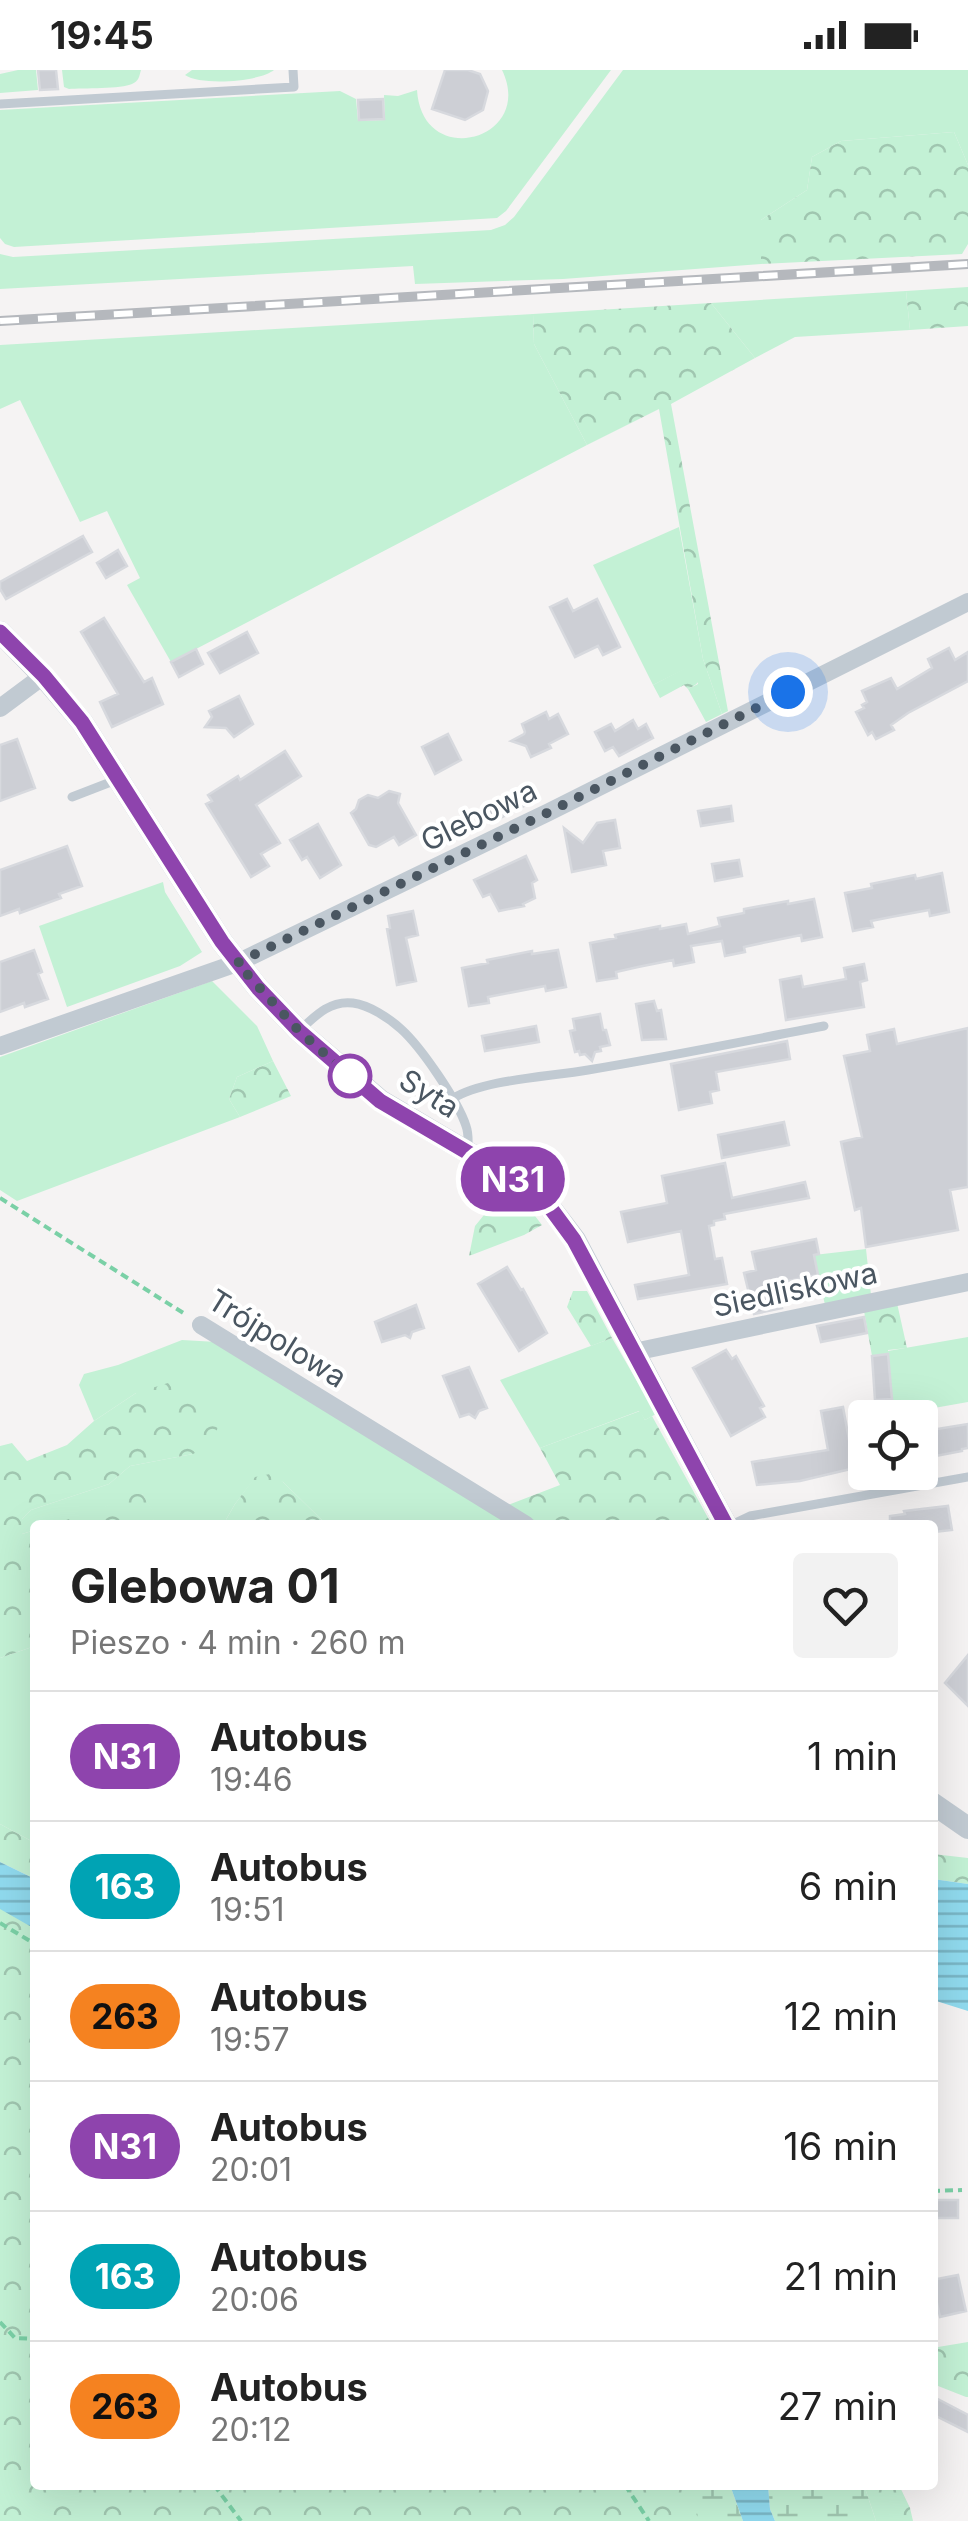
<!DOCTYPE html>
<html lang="pl">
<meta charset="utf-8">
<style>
body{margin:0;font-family:Inter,sans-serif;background:#f2f2f2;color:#222;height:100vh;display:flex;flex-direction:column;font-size:38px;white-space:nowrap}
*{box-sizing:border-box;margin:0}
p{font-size:32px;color:#767676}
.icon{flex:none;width:55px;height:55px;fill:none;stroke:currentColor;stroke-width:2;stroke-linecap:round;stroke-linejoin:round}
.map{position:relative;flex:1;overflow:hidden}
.details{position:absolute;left:30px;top:1450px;width:908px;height:970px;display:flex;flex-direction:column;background:#fff;border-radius:10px;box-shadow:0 10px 40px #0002}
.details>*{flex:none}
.badge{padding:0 20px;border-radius:32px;font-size:35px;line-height:65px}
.tools{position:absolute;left:848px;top:1330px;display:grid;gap:20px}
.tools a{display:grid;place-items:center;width:90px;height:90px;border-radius:10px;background:#fff;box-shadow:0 10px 40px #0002;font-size:50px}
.you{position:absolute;width:50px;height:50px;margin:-25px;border:8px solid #fff;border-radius:50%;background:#1a73e8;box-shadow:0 0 0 15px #1a73e833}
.map>.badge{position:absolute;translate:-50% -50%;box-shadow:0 0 0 5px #fff}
.round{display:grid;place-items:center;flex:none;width:105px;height:105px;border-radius:10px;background:#f2f2f2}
.summary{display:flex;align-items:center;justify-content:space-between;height:170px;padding:0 40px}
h1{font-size:48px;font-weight:700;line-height:75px}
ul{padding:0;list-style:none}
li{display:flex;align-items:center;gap:30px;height:130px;padding:0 40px;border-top:2px solid #e0e0e0}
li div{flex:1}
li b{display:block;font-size:38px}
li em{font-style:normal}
li .badge{min-width:110px;font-weight:700;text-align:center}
.status{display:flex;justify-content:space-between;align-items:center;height:70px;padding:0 50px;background:#fff;direction:ltr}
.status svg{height:28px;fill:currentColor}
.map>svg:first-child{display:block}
.grass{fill:#c3f1d5}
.forest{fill:url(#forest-crowns)}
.wetland{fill:url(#wetland-marsh)}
.water{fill:url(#water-rules)}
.building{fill:#cdcfd5;stroke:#d7d9de;stroke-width:2.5}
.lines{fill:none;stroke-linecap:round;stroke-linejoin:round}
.path{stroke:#7ad0a6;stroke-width:4;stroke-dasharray:8 5;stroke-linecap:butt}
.service{stroke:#c1cad2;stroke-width:9}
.minor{stroke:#c1cad2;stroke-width:18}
.tertiary{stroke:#c1cad2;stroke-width:22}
.rail-casing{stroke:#b5b8bd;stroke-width:10}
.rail{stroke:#fff;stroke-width:6;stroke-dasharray:19;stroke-linecap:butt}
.line-casing{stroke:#fff;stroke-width:22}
.line{stroke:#8e44ad;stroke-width:15}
.walk{stroke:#4a5661;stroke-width:10;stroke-dasharray:0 18}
.stop-dot{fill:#fff;stroke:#8e44ad;stroke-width:5}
.labels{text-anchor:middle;stroke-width:8;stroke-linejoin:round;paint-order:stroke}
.street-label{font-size:30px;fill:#4a5661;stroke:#fff}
</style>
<div class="status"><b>19:45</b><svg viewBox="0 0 49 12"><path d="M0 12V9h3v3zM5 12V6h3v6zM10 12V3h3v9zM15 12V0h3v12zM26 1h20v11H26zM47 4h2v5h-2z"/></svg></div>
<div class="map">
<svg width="968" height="2451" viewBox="0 0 968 2451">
<defs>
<pattern id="forest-crowns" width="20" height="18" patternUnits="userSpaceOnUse" patternTransform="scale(2.5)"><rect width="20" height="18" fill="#c3f1d5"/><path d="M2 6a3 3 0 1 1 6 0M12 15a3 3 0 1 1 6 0" fill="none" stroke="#a0c6b0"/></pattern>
<pattern id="wetland-marsh" width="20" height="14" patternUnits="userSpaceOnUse" patternTransform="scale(2.5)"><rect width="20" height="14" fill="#c3f1d5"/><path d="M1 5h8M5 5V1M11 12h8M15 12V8" fill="none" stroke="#a0c6b0"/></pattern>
<pattern id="water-rules" width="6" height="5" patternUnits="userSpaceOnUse" patternTransform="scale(2.5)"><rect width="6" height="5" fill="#90daee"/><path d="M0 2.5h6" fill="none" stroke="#78b4c4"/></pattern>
</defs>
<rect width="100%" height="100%" fill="#f5f3f3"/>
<path class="grass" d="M18,0H36L38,20L0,23V4Z
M62,0H141C139,7 139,11 132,14C122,19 82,18 69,19L64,17Z
M192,0H274C259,12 201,16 185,5Z
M502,0H611L506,141L497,148L14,177L5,174L0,168V40L340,21L356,29L358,51L385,50L384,25L398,26L417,20C422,101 536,70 502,0Z
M623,0H968V95L954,62L841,71L812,87L807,120L761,150V194L563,209L415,214L413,196L0,219V184L13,187L491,160L505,155L514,147Z
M906,221L910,260L795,267L755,288L711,233Z
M533,244L534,274L587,375L171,592L127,515L140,508L107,441L80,452L20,330L0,339V275Z
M679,457L703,589L722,644L706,652L688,619L698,614L695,594L653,615L593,495Z
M163,812L165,822L202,882L180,896L67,937L39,856Z
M212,911L257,956L273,991L237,1007L229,1029L240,1047L17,1131L0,1120V987Z
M866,1179L871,1225L825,1235L814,1185Z
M968,1267V1332L900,1344L892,1330L888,1281Z
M612,1268L656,1344L645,1350L639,1341L540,1378L500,1310Z
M182,1270L217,1272L517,1455H327L283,1412L255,1408L235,1434L223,1455H151L155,1445L142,1424C124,1424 120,1430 105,1437C82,1447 59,1455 35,1455V1460L22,1464V1449L31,1440L109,1414L130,1396L193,1384L136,1323L94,1351L79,1315L84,1304L118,1295Z
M35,1576V1773L0,1754V1588Z"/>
<path class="forest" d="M954,62L968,95V174L962,184L761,194V150L807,120L812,87L841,71Z
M968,217V256L910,260L906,221Z
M711,233L755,288L671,334L728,641L722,644L703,589L659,339L587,375L534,274L533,244Z
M695,593C703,607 702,612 688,619L684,615L660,628L653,615Z
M273,991L291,1026L240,1047L229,1029L237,1007Z
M506,1118L525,1133L542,1155L524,1165L469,1186L475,1156Z
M573,1221H587L612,1268L591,1276L567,1237Z
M897,1233L907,1278L888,1280V1285L872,1286L864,1241Z
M171,1312C205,1325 229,1333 213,1373L193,1384L130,1396L109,1414L31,1440L22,1449V1464L35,1460V1576L0,1588V1376L12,1373L27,1391L67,1375L94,1351L136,1323Z
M640,1341L645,1350L652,1346L712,1455H541L508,1435L560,1415L540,1378Z
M270,1404L283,1412L327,1455H223L235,1434L255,1407Z
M127,1424H142L156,1445L151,1455H52L106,1436Z
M0,1754L35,1773V1809L0,1792Z
M933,1784L968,1788V1814L933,1809Z
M0,1838L35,1858V2415H712L709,2451H0Z
M968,2272V2327H966L933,2314L932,2278Z
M864,2415H899L910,2438L913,2451H876Z"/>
<path class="wetland" d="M685,2415H730L743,2451H699Z
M768,2415H864L876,2451H775L770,2439Z"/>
<path class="water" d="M0,1792L35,1809V1859L0,1839Z
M933,1809L968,1814V1941L933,1930Z
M730,2415H768L770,2439L775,2451H743Z"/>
<path class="building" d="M38,0H56L58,19L40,20Z
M445,0H468L480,4L488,21L483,40L465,50L432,39Z
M383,29L384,49L359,50L358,30Z
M83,466L92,482L6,529L0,519V512Z
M118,480L127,496L106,508L97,493Z
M567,529L573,541L597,529L620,577L603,585L598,576L575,587L550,537Z
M104,548L144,612L152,608L163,634L112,657L100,632L118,624L81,562Z
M247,562L258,583L220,603L208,583Z
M949,578L955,590L968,582V611L908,643L891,655L894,660L876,669L872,662L868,665L856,642L864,638L862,635L867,632L862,621L891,608L897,619L932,598L928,589Z
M196,579L203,594L179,607L171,592Z
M239,626L253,654L234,667L226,658L205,657L212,647L209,641Z
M546,642L549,649L558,644L568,664L549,674L551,678L531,687L526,676L511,671L524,664L525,662L522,654Z
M633,650L638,659L646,654L653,668L619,686L613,677L605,681L595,662L611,654L615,661Z
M448,664L461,690L435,704L422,677Z
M17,669L35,718L0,731V675Z
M285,681L301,706L256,735L280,773L261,784L269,796L251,807L206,734L212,731L208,725L238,706L240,710Z
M389,721L400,724L398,733L416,765L399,775L394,767L376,777L369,775L351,743L356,739L359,730L368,725L378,728Z
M518,721L526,735L490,753L483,739Z
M731,736L733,751L701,756L698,741Z
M615,750L620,778L603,781L606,795L572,802L564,758L583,773L597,753Z
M318,754L341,795L320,808L307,787L302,790L290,770Z
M67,776L82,816L59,824L61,828L20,843L19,839L0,846V800Z
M526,786L537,810L532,813L535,828L523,834L524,836L499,841L490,824L483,827L474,810Z
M739,790L742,806L715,811L712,794Z
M942,803L949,842L930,846L929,840L891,847L871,851L873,857L853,861L845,823L872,818L871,814L915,805L916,809Z
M814,829L822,867L802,871L801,865L767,872L744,877L745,882L725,886L722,871L691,876L694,892L674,896L673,890L638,897L616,902L617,908L597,911L590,873L616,868L615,865L660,856V859L686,854L688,864L720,856L718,848L744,843V839L788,831V834Z
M413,841L418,865L406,868L416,911L397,915L387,859L390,858L388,846Z
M34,880L42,902L38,904L48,929L25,937L24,933L0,942V892Z
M558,880L566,917L546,921L545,916L488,927L489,933L469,936L462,898L488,893L487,890L532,881V884Z
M864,894L867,910L860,912L864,937L786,950L780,910L801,906L803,917L846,909L844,898Z
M654,931L657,941L661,940L666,969L642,970L636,934Z
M600,944L603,960H606L610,975L600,977L601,981L595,982L592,991L585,984L580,985L579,981L575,982L570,961L575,960L573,949Z
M536,956L539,972L485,981L482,966Z
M968,958V1117L950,1120L958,1160L866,1177L861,1138L855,1140L841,1072L862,1067L844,986L870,981L867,965L894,959L897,974Z
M787,971L790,989L716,1002L719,1020L710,1022L712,1033L679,1040L671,994Z
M784,1052L789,1075L722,1088L718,1065Z
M725,1093L732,1128L805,1112L809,1128L724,1144L725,1149L714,1151V1155L709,1156L715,1189L722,1188L727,1214L638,1229L635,1215L689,1205L681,1161L628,1172L621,1142L667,1133L662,1106Z
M816,1169L819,1184L814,1185L818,1205L783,1212L787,1228L780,1230L782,1238L754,1244L744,1203L756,1200L752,1182Z
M507,1197L521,1220L523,1219L547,1263L519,1281L478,1214Z
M416,1235L424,1258L412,1262L410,1268L405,1265L382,1272L375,1252Z
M864,1247L867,1263L821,1272L817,1256Z
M726,1280L732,1289L736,1286L764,1336L760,1338L765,1347L731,1366L693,1298Z
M888,1284L892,1329L875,1330L872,1286Z
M469,1297L487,1338L479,1341L475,1348L469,1344L460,1347L443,1306Z
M843,1337L850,1375L855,1374L859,1397L800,1411L757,1415L752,1392L828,1380L821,1341Z
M968,1354V1378L962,1379V1381L920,1389V1367L932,1365L931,1360Z
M948,1436L952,1460L935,1462L933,1455H890V1446L905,1444L904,1441Z
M968,1585V1636L945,1613Z
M934,2130H958V2148H934Z
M958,2205L966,2241L940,2247L932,2210Z
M932,2326L968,2345V2362L932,2344Z"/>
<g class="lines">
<path class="path" d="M0,1128L185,1244
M0,1853L35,1874
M932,2121L962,2120
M0,2252L15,2268L35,2269
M214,2415L241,2451
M625,2415L649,2451"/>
<path class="service" d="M0,34L294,17L293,0
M72,727L116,710
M299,961C315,946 330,930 353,933C369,935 389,948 401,959C421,977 458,1031 466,1056C469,1064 468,1072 468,1079
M452,1029C484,1009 549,1007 588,1000C667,987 745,971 824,956
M731,1455L750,1446L968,1407"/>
<path class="minor" d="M0,638L43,606
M0,976L237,893L549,742L968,532
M201,1255L526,1455
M634,1282L968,1212"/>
<path class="tertiary" d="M0,562L43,606L82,652L222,872L258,918L299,961L381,1031L518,1112L549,1136L575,1170L726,1455
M932,1733L968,1758"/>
<defs>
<path id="rail" d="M0,251L968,194"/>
</defs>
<use href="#rail" class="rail-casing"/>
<use href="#rail" class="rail"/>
</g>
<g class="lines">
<defs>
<path id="line" d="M0,562L44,606L82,652L222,872L258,918L299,961L380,1031L518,1112L549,1136L574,1170L726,1455"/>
</defs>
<use href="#line" class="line-casing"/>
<use href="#line" class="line"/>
<path class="walk" d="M350,1006L299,961L237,893L549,742L788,622"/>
</g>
<circle class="stop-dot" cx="350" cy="1006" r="20"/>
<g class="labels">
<g class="street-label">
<text transform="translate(479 746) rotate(-26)" y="10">Glebowa</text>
<text transform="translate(429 1024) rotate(32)" y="10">Syta</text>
<text transform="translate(795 1220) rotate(-12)" y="10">Siedliskowa</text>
<text transform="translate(277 1269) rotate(32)" y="10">Trójpolowa</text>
</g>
</g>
</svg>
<div class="tools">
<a><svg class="icon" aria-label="locate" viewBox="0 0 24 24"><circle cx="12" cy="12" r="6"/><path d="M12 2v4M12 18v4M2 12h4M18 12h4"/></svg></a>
</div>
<div class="you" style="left:788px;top:622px"></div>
<b class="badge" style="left:513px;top:1109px;background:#8e44ad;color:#fff">N31</b>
<section class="details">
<div class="summary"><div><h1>Glebowa 01</h1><p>Pieszo · 4 min · 260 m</p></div><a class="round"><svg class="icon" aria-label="heart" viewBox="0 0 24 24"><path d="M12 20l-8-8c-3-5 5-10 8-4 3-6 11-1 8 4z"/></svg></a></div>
<ul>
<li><span class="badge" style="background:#8e44ad;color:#fff">N31</span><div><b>Autobus</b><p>19:46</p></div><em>1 min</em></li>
<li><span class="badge" style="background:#00a3b4;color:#fff">163</span><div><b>Autobus</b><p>19:51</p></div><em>6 min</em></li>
<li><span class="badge" style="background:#f58220;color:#111">263</span><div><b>Autobus</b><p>19:57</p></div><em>12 min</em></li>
<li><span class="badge" style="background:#8e44ad;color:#fff">N31</span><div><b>Autobus</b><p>20:01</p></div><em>16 min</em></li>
<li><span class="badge" style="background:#00a3b4;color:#fff">163</span><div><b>Autobus</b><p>20:06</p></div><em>21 min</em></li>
<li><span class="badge" style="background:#f58220;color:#111">263</span><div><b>Autobus</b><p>20:12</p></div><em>27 min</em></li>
</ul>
</section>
</div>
